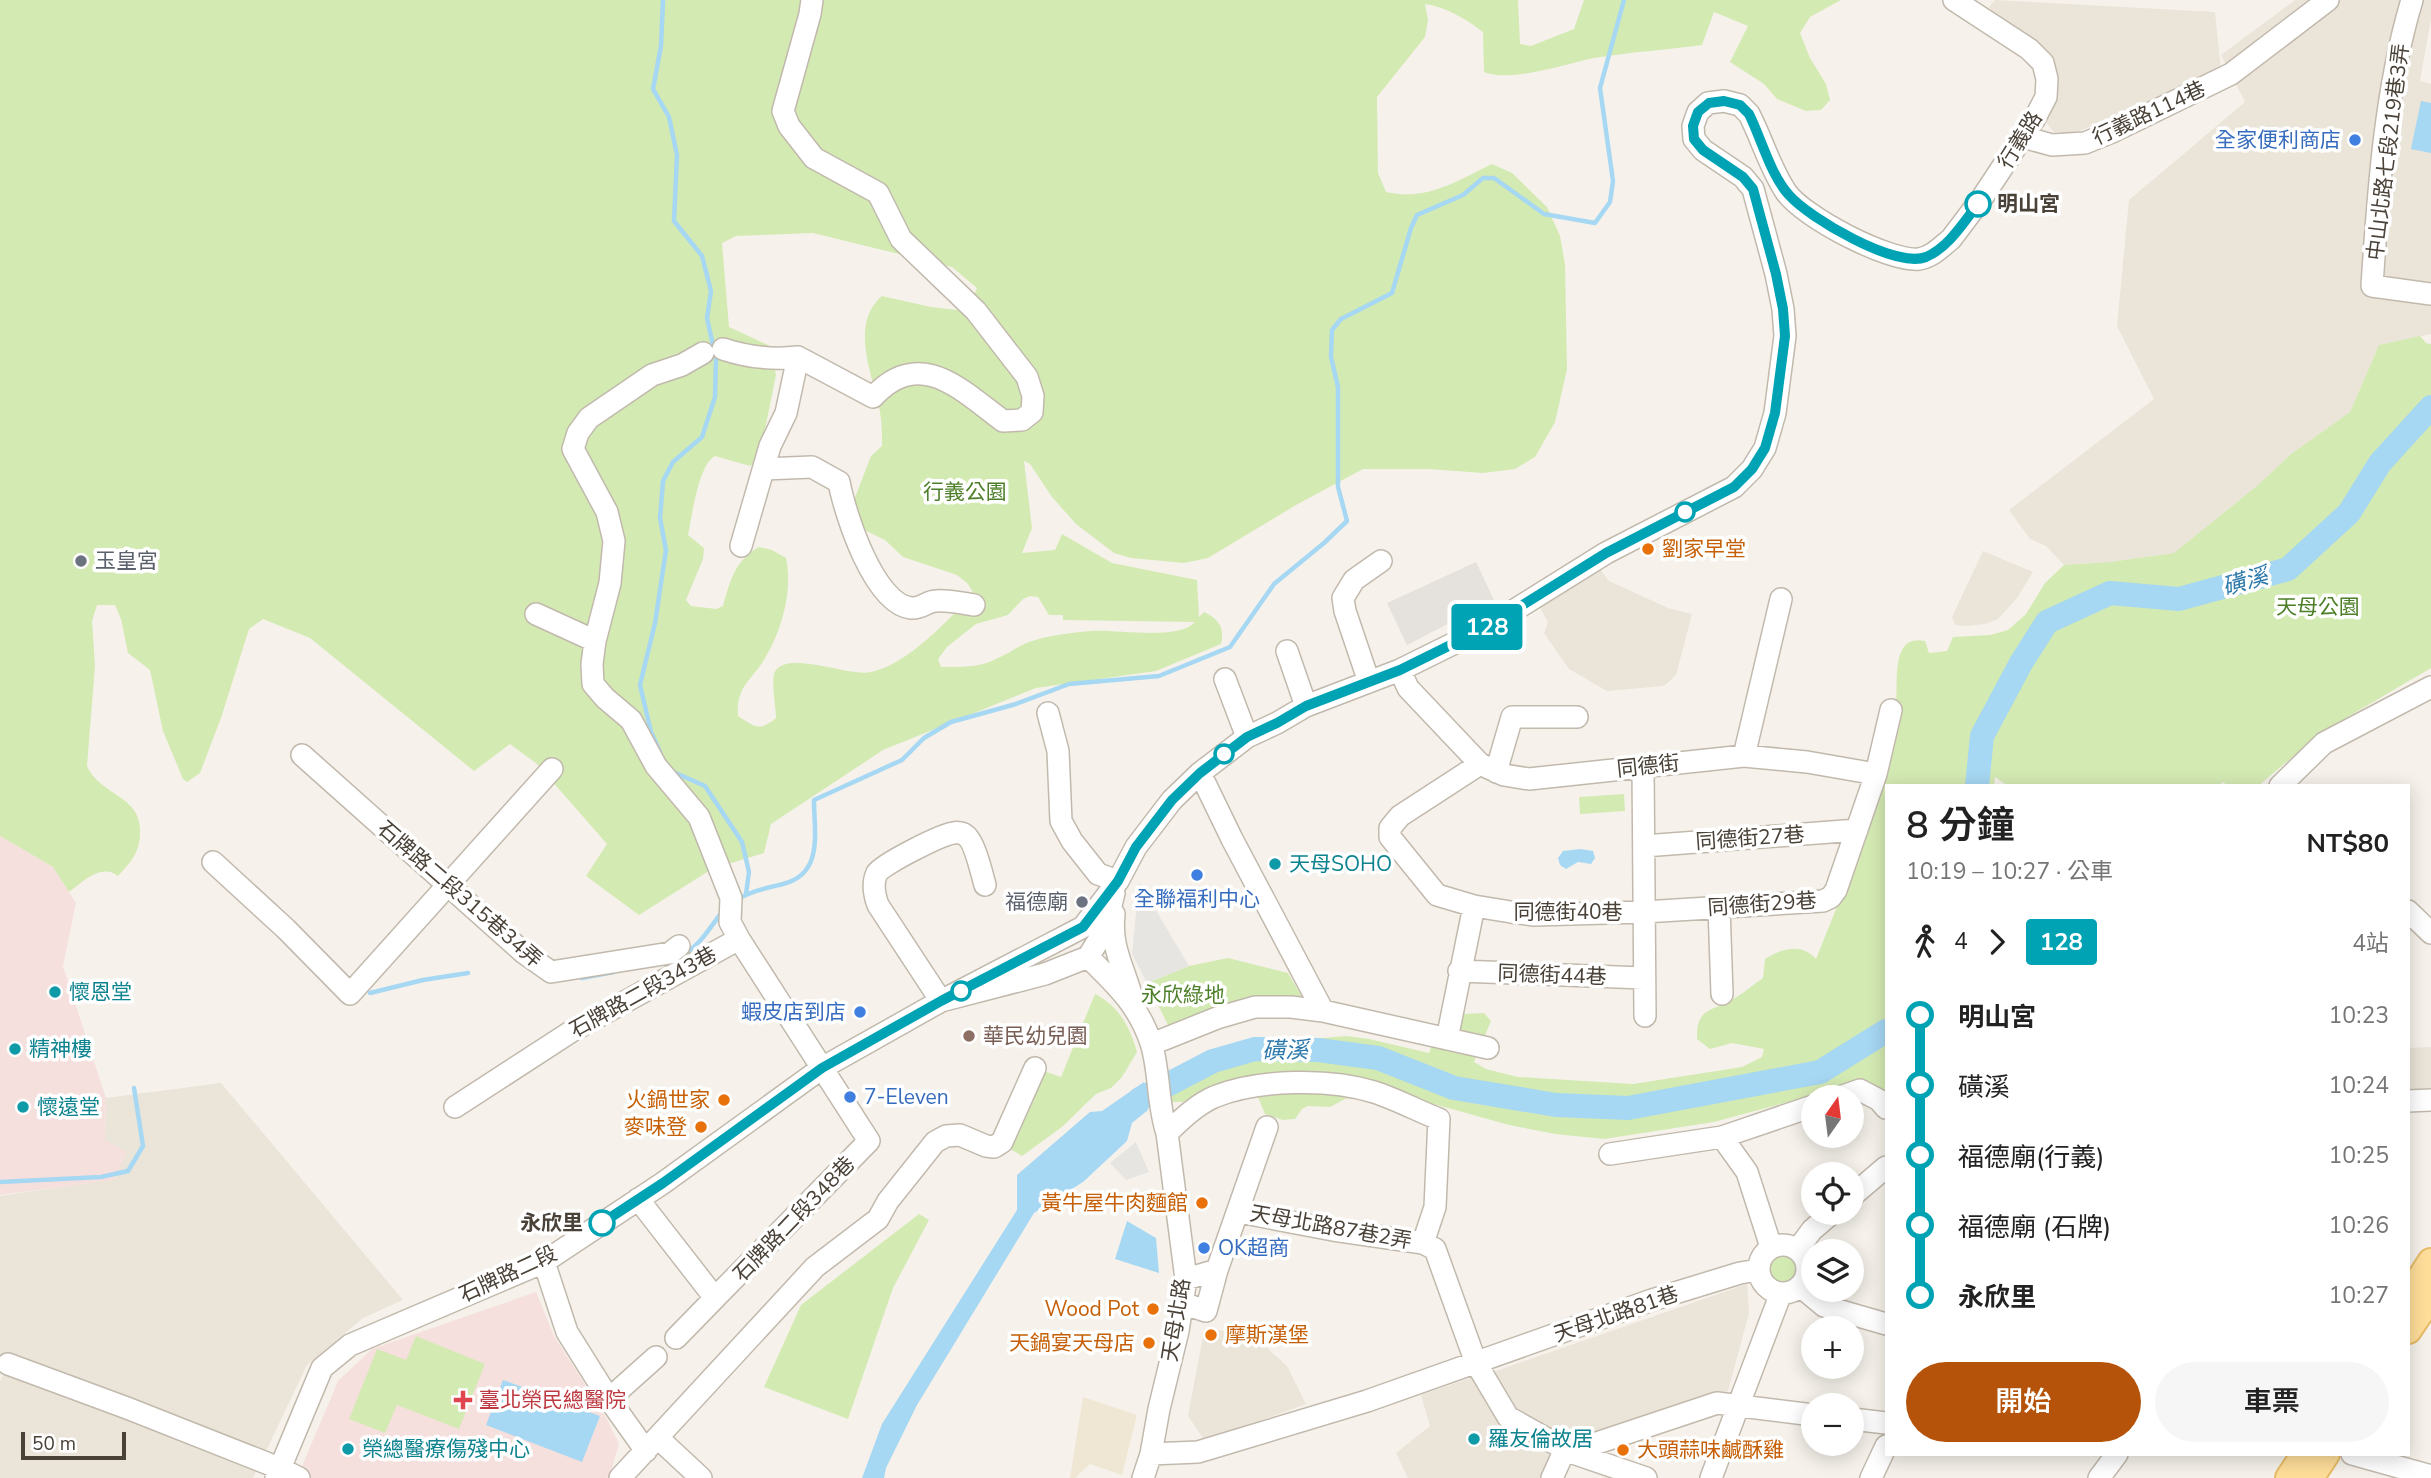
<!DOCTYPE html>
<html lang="zh-TW">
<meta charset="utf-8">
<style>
body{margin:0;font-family:"Nunito Sans","Noto Sans TC",sans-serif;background:#f6f6f6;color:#222;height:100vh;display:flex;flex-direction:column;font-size:26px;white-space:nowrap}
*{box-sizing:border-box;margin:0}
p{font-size:23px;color:#767676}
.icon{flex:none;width:38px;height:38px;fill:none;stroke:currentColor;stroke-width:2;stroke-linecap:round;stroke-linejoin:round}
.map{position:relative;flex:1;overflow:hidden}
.side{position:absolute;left:1885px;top:784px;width:525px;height:672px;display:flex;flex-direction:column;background:#fff;border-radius:0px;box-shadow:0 4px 18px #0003}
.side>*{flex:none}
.badge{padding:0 14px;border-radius:5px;font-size:24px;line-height:46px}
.needle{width:46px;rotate:14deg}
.controls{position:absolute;left:1801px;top:1085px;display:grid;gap:14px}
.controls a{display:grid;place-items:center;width:63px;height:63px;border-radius:50%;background:#fff;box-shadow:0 4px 18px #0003;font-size:35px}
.scale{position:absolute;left:21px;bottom:18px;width:105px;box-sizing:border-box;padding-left:7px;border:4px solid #4a4238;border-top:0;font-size:19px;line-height:24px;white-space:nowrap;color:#4a4238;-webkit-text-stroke:5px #fff;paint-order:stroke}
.map>.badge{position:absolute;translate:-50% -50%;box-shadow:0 0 0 4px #fff}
.legs{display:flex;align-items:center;gap:10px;height:77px;padding:0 21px;font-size:23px}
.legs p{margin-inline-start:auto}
.summary{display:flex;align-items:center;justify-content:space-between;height:119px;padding:0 21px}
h1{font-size:38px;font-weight:600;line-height:52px}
.button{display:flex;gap:14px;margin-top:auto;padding:14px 21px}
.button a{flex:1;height:80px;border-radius:42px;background:#b45309;color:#fff;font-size:28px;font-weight:600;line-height:80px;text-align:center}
.button a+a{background:#f6f6f6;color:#222}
ul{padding:0 21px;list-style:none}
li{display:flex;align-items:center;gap:24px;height:70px;font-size:26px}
li i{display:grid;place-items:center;width:10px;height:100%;margin:0 9px;background:currentColor}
li i::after{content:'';width:18px;height:18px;margin:-9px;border:5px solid;border-radius:50%;background:#fff}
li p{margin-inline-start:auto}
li:first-child i{background:linear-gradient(#0000 50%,currentColor 0)}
li:last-child i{background:linear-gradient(currentColor 50%,#0000 0)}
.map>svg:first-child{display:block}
.residential{fill:#eae4d9}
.industrial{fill:#e5e1dc}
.education{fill:#efe6d4}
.medical{fill:#f6e0de}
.green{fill:#d4eab3;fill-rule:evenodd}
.parking{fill:#e7e5e2}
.water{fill:#a6d7f3}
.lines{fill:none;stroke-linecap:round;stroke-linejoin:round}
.stream{stroke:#a6d7f3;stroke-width:4.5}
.river{stroke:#a6d7f3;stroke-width:24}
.minor-casing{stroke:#c2b9ad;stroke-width:24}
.major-casing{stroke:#e8bc67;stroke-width:30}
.minor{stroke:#fff;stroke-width:21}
.major{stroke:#ffde9a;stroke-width:26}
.line-1-casing{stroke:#fff;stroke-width:16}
.line-1{stroke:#00a3b4;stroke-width:10}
.shop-dot{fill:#3f7fe0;stroke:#fff;stroke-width:2.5}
.stop-1-dot{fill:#fff;stroke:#00a3b4;stroke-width:3.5}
.food-dot{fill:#e8710a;stroke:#fff;stroke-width:2.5}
.worship-dot{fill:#6b7280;stroke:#fff;stroke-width:2.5}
.culture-dot{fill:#0f9aa8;stroke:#fff;stroke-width:2.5}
.education-dot{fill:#8d6e63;stroke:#fff;stroke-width:2.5}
.health-dot{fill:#e0444e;stroke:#fff;stroke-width:2.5}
.labels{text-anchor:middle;stroke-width:7;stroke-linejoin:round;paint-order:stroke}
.street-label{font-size:21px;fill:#4a4238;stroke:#fff}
.shop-label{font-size:21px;fill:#366cbe;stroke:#fff;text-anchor:end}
.stop-label{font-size:21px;font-weight:bold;fill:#4a4238;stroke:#fff;text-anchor:start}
.park-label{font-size:21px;fill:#4d7f28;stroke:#fff}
.food-label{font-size:21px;fill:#c56008;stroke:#fff;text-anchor:end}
.worship-label{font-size:21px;fill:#5b616d;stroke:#fff;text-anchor:start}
.culture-label{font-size:21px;fill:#0d838f;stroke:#fff;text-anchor:start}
.education-label{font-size:21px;fill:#785e54;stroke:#fff;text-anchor:start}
.health-label{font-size:21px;fill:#be3a42;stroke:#fff;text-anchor:start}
.water-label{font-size:23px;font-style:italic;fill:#2a78aa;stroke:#fff}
</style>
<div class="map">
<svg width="2431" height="1478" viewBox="0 0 2431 1478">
<rect width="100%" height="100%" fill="#f6f2eb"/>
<path class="residential" d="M1995,0L2215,12L2221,70L2132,112L2073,133L2054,132L2045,121L2056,102V83L2037,43L1993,12L1989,7Z
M2295,0H2431V19L2420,81L2431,84V334L2379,345L2350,412L2291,454L2258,485L2174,553L2110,562L2064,565L2046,546L2030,539L2009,510L2154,399L2117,326L2129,200L2245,102L2221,55Z
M1983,551L2033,572L2017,598L1998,619L1985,624L1967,626L1955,625L1952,617Z
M1596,564L1609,581L1668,608L1692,614L1676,675L1664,686L1607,691L1569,669L1544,633L1548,622L1537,602Z
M2431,1047V1091L2408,1092V1048Z
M221,1083L403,1300L363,1318L307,1365L253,1478H0V1382L8,1364L6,1358L0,1355V1196L114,1179L105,1140L106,1098Z
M1747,1284L1749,1313L1728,1391L1573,1440L1515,1413L1493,1372Z
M1247,1330L1287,1366L1306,1404L1205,1441L1188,1416L1204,1331Z
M1474,1377L1482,1395L1505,1422L1556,1452L1544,1478H1408L1396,1453L1430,1426L1421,1395Z"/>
<path class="industrial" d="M1476,562L1494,600L1407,645L1387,603Z"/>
<path class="education" d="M1083,1397L1137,1415L1122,1475L1090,1464L1075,1478H1070Z"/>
<path class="medical" d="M0,836L53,867L76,903L63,966L106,1098L105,1140L127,1152L114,1180L0,1195Z
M536,1292L554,1336L607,1419L619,1444L610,1475L607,1478H297L338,1381L372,1349Z"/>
<path class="green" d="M0,0H1518L1520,44L1531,46L1574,29L1584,0H1841L1810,17L1800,33L1810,58L1826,84L1830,100L1821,110L1806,111L1777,99L1764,84L1730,62L1748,26L1714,12L1702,45C1666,50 1630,52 1594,58C1565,64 1510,83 1484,72L1483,32C1466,19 1446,7 1425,4L1428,20L1425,37L1377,97L1378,173L1386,192C1427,201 1455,182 1492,164L1512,173L1547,207L1560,236L1565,264L1567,369L1555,422L1535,457L1515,469L1483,473L1429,469H1363L1296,505L1208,558L1184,563L1131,558L1114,553L1076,524L1052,497L1030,464L1024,461L1032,528L1022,553L1055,550L1062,534L1112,563L1197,580L1199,617L1204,612C1219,619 1225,628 1221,644L1156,671L1036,688L883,750L771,824L764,853L712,869L639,915L586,876L607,844L537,764L510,744L474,771L310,638L263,619L249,629L221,718L200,773L187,782L183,779L163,731L150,670L128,653L121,619L115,605H97L92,621L95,666L87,766C100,796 142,795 140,833C140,852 131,862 118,876C101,863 83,882 69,892L53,867L0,836ZM813,233L952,267L977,288L966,311L931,307L882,296C848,325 874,377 880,412C882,423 882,435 882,446L871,456L851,508L862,529L885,540L903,557L957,575L968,584L974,594C947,620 909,664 871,672C850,677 791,651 776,670C770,676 776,708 776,718C759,732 755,727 738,716C736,685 752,681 765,658C782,630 793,590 786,558L772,550L759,547C735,560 730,581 723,606L716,609L691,606L686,600L703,559L704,548L688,535C692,517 698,465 715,456L750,466L759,459L776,375L770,346L729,327L722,243L736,236ZM1030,596L1038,597L1049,615H1063V620L1195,622C1178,641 1116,629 1090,631C1071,633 1050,635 1032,641C1019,645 1010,653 998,658C980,668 960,667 941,667L938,659L947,647L976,624L1008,615L1023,599Z
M2420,336L2426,343L2431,344V668L2322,732L2258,786H2228L2223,782L2218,786H2008L1995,777L1994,786H1886V1099L1858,1083L1714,1122L1604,1139L1555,1134L1509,1125L1398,1094L1359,1096L1345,1099L1330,1107L1308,1106L1302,1109L1295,1119L1283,1120L1265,1114L1258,1097L1256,1081L1243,1076L1207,1088L1183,1102H1173L1168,1094L1166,1073L1222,1052L1261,1043L1347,1036L1369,1039L1429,1053L1443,1015L1484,1013L1491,1021L1474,1062L1486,1069L1518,1077L1633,1084L1742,1067L1762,1057L1764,1049L1732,1043L1710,1049L1697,1039C1696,1006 1713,1012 1735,998C1745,992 1754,984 1763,978L1765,959C1782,948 1802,943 1816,959L1836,909V902L1887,773L1892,751L1886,746C1889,733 1894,720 1896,707C1899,685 1889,633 1925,641L1929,653L1947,651L1953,637L1990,635L2008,630L2026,614L2045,583L2064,565L2110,562L2174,553L2258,485L2291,454L2350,412L2379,345Z
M1624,794L1625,811L1580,814L1579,797Z
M1228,958L1288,973L1302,997L1244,1004H1220L1191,1019L1169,1027L1147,983L1189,966Z
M1095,994C1119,1006 1130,1027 1137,1052L1122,1077L1111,1088L1096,1094L1062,1127L1022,1156L1012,1150L1009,1144L1041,1070L1061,1077Z
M919,1214L929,1220L893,1288L848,1419L764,1387L801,1305Z
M1765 1268a18 18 0 1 1 36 0a18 18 0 1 1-36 0Z
M416,1336L485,1364L459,1429L397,1405L385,1433L349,1419L377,1349L406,1360Z"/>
<path class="parking" d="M1139,882L1189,966L1147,983L1132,954Z
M1136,1142L1149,1172L1126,1180L1110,1163Z"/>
<path class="water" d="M2421,101L2431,103V153L2411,149Z
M1581,849L1593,851L1595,858L1591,864L1578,862L1566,869L1560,865L1558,858L1563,851Z
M1144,1082L1148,1110L1132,1123L1127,1141L1083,1182L1034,1213L917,1405L886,1468L884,1478H862L882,1424L1017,1210V1175L1090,1112L1102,1111Z
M1127,1221L1156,1238L1159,1273L1115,1259Z
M503,1380L600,1416L582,1462L486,1425Z"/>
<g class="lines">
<path class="stream" d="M660,752L651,732L640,685L655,623L666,550L660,518L663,481L673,462L702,437L715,397L716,359L707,318L711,291L702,256L674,221L677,155L669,117L653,89L661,46L663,0
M671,771L705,786L742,842L749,872L746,894
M736,900C751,891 767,888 783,884C824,874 814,832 814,800L902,760L924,738L951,722L1016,704L1069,684L1159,676L1230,647L1274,584L1324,543L1347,521L1338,487V387L1331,357L1332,330L1341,319L1392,293L1411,228L1417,215L1463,195L1483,178H1494L1544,214L1595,223L1610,202L1613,181L1600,88L1624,0
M680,956C698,949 711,926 722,912
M582,978L614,972
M370,993L423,980L468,973
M0,1182L101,1177L128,1171L143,1146L134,1088"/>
<path class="river" d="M1977,786L1982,736L2021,663L2047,622L2110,593L2179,599L2288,569L2349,513L2380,463L2431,407
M1140,1099L1213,1061L1255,1049L1318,1050L1378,1058L1454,1088L1556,1105L1628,1108L1820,1072L1886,1031"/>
<defs>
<path id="minor" d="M2412,0C2385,89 2378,194 2372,286L2431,294
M2023,137L2052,145L2085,143L2112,132L2231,74L2328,0
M723,349C747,357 772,360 798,357L873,397C920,346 961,390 1003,421L1022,420L1032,412L1033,396L1027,377L976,311L901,239L878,193L814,158L789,126L783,111L810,14L812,0
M703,353L682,365L652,375L589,418L578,433L573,449L607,512L614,541L610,583L595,641L592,664L593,684L605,698L631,720L656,766L699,817L731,898L730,922L739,939
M764,469L812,467L839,482C845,514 874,604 911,608C922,609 927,601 936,601C948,600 961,603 974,605
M741,546L770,446L786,413L798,357
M536,614L595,641
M1287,651L1306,706
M1400,670L1408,688L1480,764L1504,775L1529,779L1744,756L1807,762L1876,774L1891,710
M1225,679L1247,737
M1369,682L1345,611L1343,598L1354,580L1381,561
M1048,713L1058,751L1061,821L1072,841L1098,874L1118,881
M302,755L524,953L551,972L670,953L679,946
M1744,756L1781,599
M1480,764L1400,816L1390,828V837L1437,895L1474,906L1511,912L1534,915L1644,912L1823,901L1831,897L1836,890L1876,774
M1643,766L1645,1016
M1496,772L1512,717H1577
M1200,773L1232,839L1323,1011
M2280,786L2324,743L2431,687
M1644,846L1857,830
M213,862L286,929L350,994L552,769
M1719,907L1722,994
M2408,911L2431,933
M1114,914C1110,947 1124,967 1132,998
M1088,957C1116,985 1138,1004 1151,1043C1160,1071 1157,1104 1167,1133L1186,1279L1178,1331L1159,1409L1151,1454L1143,1478
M1459,971L1644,978
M941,1001L1083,927L1118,881L1136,847L1172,800L1200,773L1247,737L1277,723L1306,706L1400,670L1489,626L1606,553L1734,487L1752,469L1765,448L1775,413L1785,336L1783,309L1776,274L1753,189L1743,177L1703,150L1694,139L1693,126L1698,112L1708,103L1724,101L1740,105L1749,114C1762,139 1770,168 1786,192C1803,217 1889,262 1919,259C1932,257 1941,247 1951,239L1982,198L2035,118L2046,97L2047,79L2043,63L2029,49L1954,0
M941,1001L878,905C874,894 872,883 877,873C883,864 942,834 954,833C957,832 963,833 965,835C974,840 982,874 985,885
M1447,1039L1474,906
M1152,1044L1217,1018L1255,1007H1291L1323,1011L1488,1048
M1840,1097L1860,1090L1879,1100L1886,1108
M2408,1101L2431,1100
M455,1107L572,1031L739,939L869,1141L715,1298
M1167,1133C1182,1119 1196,1105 1214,1097C1258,1079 1330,1078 1374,1092C1396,1099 1418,1111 1439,1119L1435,1207L1423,1243
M1722,1137L1747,1172L1771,1247
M1610,1154L1722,1137L1813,1106
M1852,1196L1886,1167
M638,1199L715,1298L676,1338
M1239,1212L1333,1230L1423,1243L1435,1249L1476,1363L1508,1417L1570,1452L1646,1478
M1759 1269a24 24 0 1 1 48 0a24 24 0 1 1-48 0Z
M1798,1249L1812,1230L1832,1213
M544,1262L567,1332L609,1399L646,1451
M1186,1279L1217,1270L1267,1127
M1800,1286L1824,1306L1886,1324
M1182,1303L1206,1311L1217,1270
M8,1364L127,1408L279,1468L299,1478
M609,1399L656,1357
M1852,1419L1886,1423
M658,1438L701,1478
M1151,1454L1198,1452L1367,1401L1652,1300L1740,1273L1758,1270
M2352,1454L2431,1476
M276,1478L322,1368L350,1345L544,1262L663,1183L822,1068L941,1001L1045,974L1088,957L1105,930L1114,893
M620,1478L815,1267L878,1219L888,1201L935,1142L946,1136L960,1135L986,1146L994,1147L1002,1142L1035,1068
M1552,1478L1562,1456L1570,1452L1717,1403L1813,1415
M1711,1478L1781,1293
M1871,1478L1886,1446
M2099,1478L2117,1454"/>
<path id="major" d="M2408,1298L2431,1262
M2408,1330L2431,1296
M2289,1478L2305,1454
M2310,1478L2326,1454"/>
</defs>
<use href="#minor" class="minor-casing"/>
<use href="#major" class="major-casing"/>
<use href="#minor" class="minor"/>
<use href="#major" class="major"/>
</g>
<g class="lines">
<defs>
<path id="line-1" d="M602,1223L663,1183L822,1068L941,1001L1083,927L1118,881L1136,847L1172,800L1200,773L1247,737L1277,723L1306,706L1400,670L1489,626L1606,553L1734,487L1752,469L1765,448L1775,413L1785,336L1783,309L1776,274L1753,189L1743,177L1703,150L1694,139L1693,126L1698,112L1709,103L1724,101L1740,105L1749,114C1761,138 1771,176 1789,195C1809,218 1896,269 1926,257C1949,247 1963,223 1978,204"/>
</defs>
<use href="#line-1" class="line-1-casing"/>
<use href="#line-1" class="line-1"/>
</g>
<g class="shop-dot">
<circle cx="2355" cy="140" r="7"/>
<circle cx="1197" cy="875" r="7"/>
<circle cx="860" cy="1012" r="7"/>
<circle cx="850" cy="1097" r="7"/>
<circle cx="1204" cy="1248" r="7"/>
</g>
<g class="stop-1-dot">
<circle cx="1978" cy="204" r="12"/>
<circle cx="1685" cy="512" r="9"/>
<circle cx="1224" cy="754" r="9"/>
<circle cx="961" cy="991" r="9"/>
<circle cx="602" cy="1223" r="12"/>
</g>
<g class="food-dot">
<circle cx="1648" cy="549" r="7"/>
<circle cx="724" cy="1100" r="7"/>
<circle cx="701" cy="1127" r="7"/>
<circle cx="1202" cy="1203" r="7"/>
<circle cx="1153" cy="1309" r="7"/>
<circle cx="1211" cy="1335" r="7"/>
<circle cx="1149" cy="1343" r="7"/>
<circle cx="1623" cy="1450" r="7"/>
</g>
<g class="worship-dot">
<circle cx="81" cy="561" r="7"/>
<circle cx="1082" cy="902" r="7"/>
</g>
<g class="culture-dot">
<circle cx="1275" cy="864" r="7"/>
<circle cx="55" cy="992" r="7"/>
<circle cx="15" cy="1049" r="7"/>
<circle cx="23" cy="1107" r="7"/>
<circle cx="1474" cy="1439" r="7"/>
<circle cx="348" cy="1449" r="7"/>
</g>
<circle class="education-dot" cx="969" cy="1036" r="7"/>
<path class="health-dot" d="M459.5 1389.5h7v7h7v7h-7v7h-7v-7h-7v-7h7z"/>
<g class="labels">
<g class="street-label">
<text transform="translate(2149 113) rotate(-25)" y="7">行義路114巷</text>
<text transform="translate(2020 140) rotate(-58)" y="7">行義路</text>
<text transform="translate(2388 152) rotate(-83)" y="7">中山北路七段219巷3弄</text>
<text transform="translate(1648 766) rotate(-6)" y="7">同德街</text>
<text transform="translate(1750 838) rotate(-4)" y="7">同德街27巷</text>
<text transform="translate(460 894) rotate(41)" y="7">石牌路二段315巷34弄</text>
<text transform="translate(1762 904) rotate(-4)" y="7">同德街29巷</text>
<text x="1568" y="919">同德街40巷</text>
<text transform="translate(1552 975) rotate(2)" y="7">同德街44巷</text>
<text transform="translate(643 992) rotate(-29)" y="7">石牌路二段343巷</text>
<text transform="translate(794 1219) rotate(-46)" y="7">石牌路二段348巷</text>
<text transform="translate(1331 1227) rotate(10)" y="7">天母北路87巷2弄</text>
<text transform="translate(508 1274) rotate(-25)" y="7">石牌路二段</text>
<text transform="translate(1616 1314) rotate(-19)" y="7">天母北路81巷</text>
<text transform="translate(1176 1320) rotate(-81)" y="7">天母北路</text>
</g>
<g class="shop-label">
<text x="2341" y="147">全家便利商店</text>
<text x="1197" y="906" text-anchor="middle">全聯福利中心</text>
<text x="846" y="1019">蝦皮店到店</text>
<text x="864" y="1104" text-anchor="start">7-Eleven</text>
<text x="1218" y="1255" text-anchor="start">OK超商</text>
</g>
<g class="stop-label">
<text x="1997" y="211">明山宮</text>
<text x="583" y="1230" text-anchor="end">永欣里</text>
</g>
<g class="park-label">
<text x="965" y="499">行義公園</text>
<text x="2318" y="614">天母公園</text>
<text x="1183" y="1002">永欣綠地</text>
</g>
<g class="food-label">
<text x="1662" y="556" text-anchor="start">劉家早堂</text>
<text x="710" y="1107">火鍋世家</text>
<text x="687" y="1134">麥味登</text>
<text x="1188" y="1210">黃牛屋牛肉麵館</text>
<text x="1139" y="1316">Wood Pot</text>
<text x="1225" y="1342" text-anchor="start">摩斯漢堡</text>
<text x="1135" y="1350">天鍋宴天母店</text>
<text x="1637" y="1457" text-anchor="start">大頭蒜味鹹酥雞</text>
</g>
<g class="worship-label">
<text x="95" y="568">玉皇宮</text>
<text x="1068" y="909" text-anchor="end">福德廟</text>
</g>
<g class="culture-label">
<text x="1289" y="871">天母SOHO</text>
<text x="69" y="999">懷恩堂</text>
<text x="29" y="1056">精神樓</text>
<text x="37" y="1114">懷遠堂</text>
<text x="1488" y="1446">羅友倫故居</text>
<text x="362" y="1456">榮總醫療傷殘中心</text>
</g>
<g class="education-label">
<text x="983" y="1043">華民幼兒園</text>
</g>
<g class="health-label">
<text x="479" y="1407">臺北榮民總醫院</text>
</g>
<g class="water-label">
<text transform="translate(2245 581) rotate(-16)" y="8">磺溪</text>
<text transform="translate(1285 1050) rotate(-1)" y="8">磺溪</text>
</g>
</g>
</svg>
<div class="controls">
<a><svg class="needle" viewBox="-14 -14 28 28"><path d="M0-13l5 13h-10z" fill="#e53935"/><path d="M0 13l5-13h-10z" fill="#767676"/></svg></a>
<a><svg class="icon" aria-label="locate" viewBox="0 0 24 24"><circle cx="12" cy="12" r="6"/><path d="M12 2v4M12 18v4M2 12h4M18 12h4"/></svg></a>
<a><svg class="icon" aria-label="layers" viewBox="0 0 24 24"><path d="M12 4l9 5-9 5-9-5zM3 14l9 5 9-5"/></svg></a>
<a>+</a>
<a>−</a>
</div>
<div class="scale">50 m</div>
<b class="badge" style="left:1487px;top:627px;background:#00a3b4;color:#fff">128</b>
<section class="side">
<div class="summary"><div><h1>8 分鐘</h1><p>10:19 – 10:27 · 公車</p></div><b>NT$80</b></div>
<div class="legs"><svg class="icon" aria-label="walk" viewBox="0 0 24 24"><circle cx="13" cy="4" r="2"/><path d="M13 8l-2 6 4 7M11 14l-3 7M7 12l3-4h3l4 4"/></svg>4<svg class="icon" aria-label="forward" viewBox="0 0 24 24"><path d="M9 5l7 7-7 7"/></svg><b class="badge" style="background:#00a3b4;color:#fff">128</b><p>4站</p></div>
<ul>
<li><i style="color:#00a3b4"></i><b>明山宮</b><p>10:23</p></li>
<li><i style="color:#00a3b4"></i><span>磺溪</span><p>10:24</p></li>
<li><i style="color:#00a3b4"></i><span>福德廟(行義)</span><p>10:25</p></li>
<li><i style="color:#00a3b4"></i><span>福德廟 (石牌)</span><p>10:26</p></li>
<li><i style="color:#00a3b4"></i><b>永欣里</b><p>10:27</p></li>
</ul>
<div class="button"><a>開始</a><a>車票</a></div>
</section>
</div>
